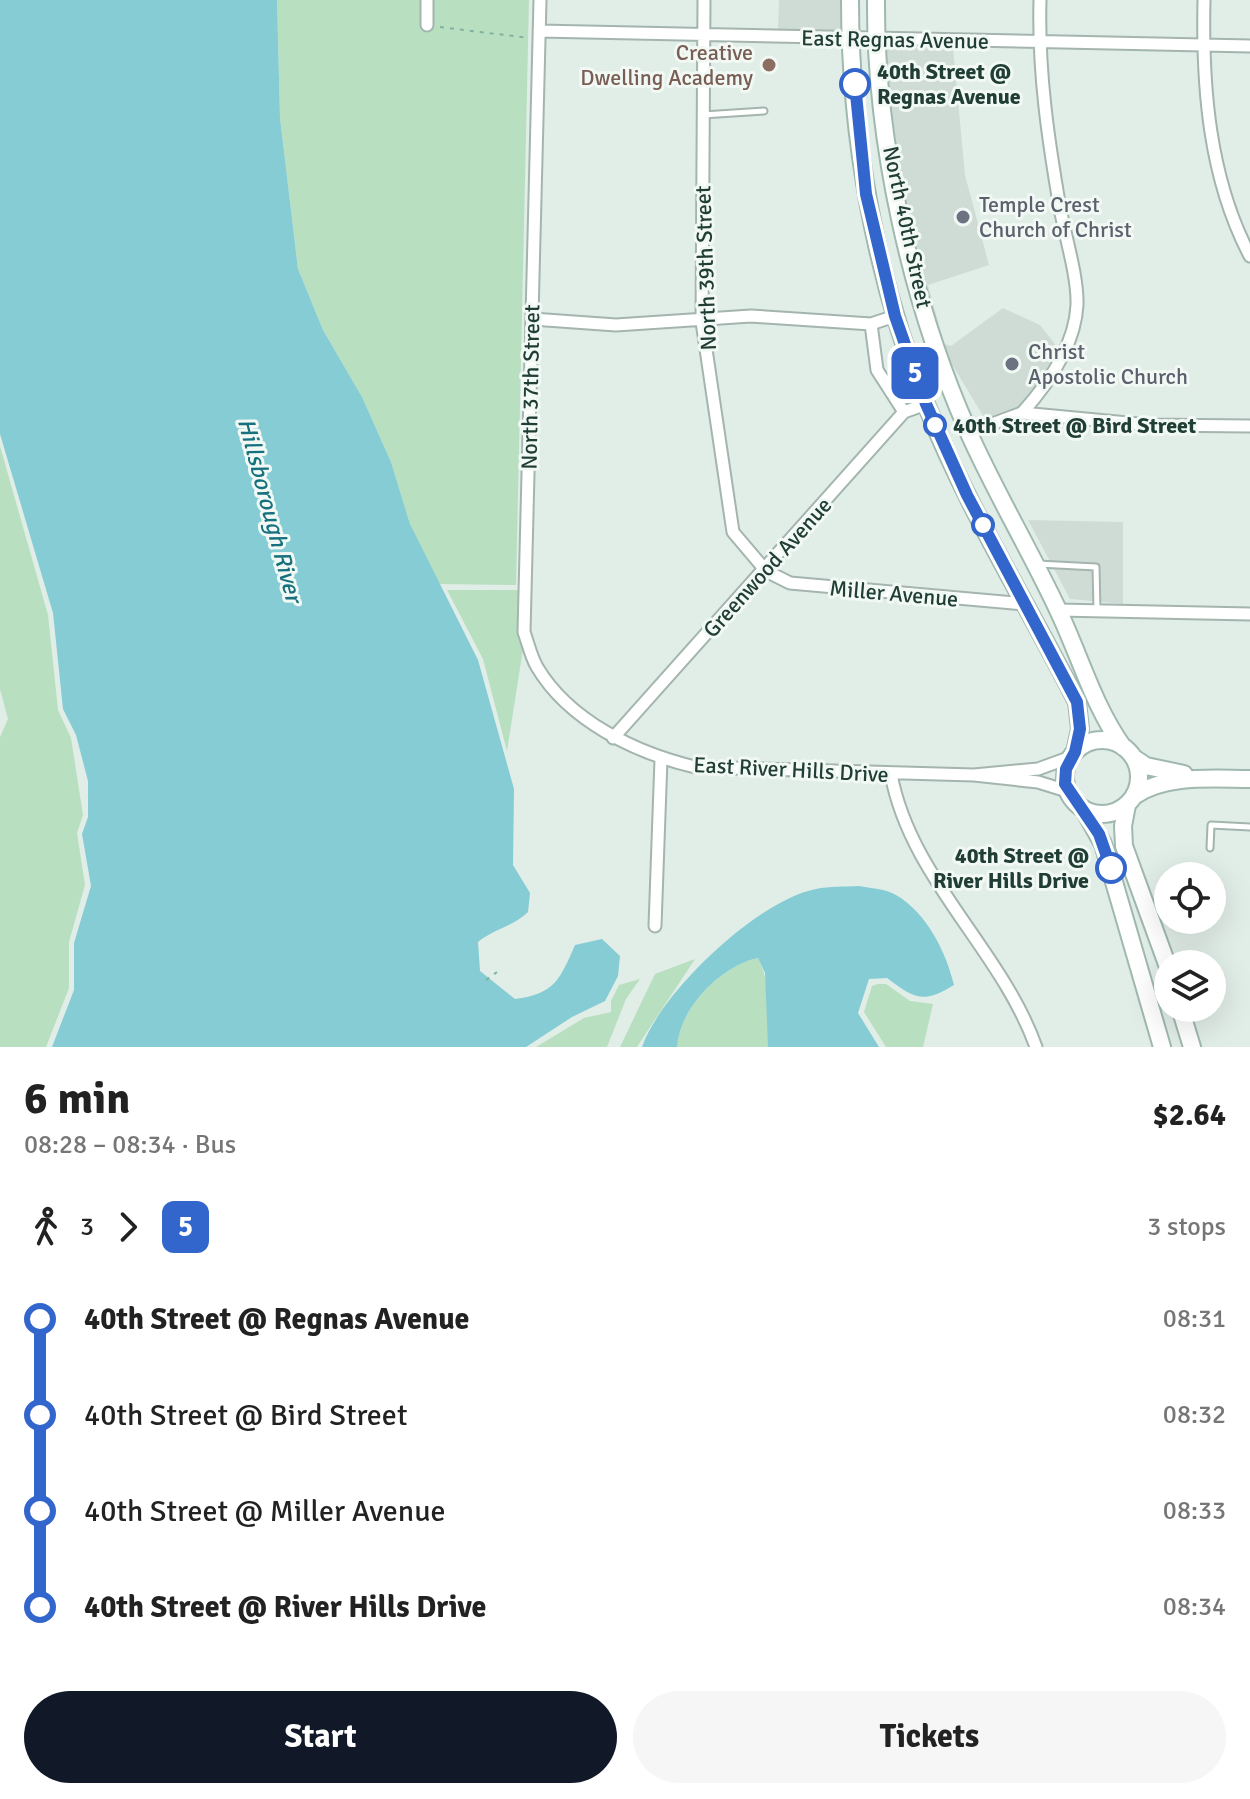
<!DOCTYPE html>
<meta charset="utf-8">
<style>
body{margin:0;font-family:Signika,sans-serif;background:#f6f6f6;color:#222;height:100vh;display:flex;flex-direction:column;font-size:30px;white-space:nowrap}
*{box-sizing:border-box;margin:0}
p{font-size:26px;color:#767676}
.icon{flex:none;width:44px;height:44px;fill:none;stroke:currentColor;stroke-width:2;stroke-linecap:round;stroke-linejoin:round}
.map{position:relative;height:1047px;overflow:hidden}
.drawer{display:flex;flex-direction:column;background:#fff;flex:1}
.drawer>*{flex:none}
.badge{padding:0 16px;border-radius:12px;font-size:28px;line-height:52px}
.fabs{position:absolute;left:1154px;top:862px;display:grid;gap:16px}
.fabs a{display:grid;place-items:center;width:72px;height:72px;border-radius:50%;background:#fff;box-shadow:0 8px 32px #0002;font-size:40px}
.map>.badge{position:absolute;translate:-50% -50%;box-shadow:0 0 0 4px #fff}
.legs{display:flex;align-items:center;gap:12px;height:88px;padding:0 24px;font-size:26px}
.legs p{margin-inline-start:auto}
.head{display:flex;align-items:center;justify-content:space-between;height:136px;padding:0 24px}
h1{font-size:44px;font-weight:700;line-height:60px}
.action{display:flex;gap:16px;margin-top:auto;padding:16px 24px}
.action a{flex:1;height:92px;border-radius:48px;background:#111827;color:#fff;font-size:32px;font-weight:700;line-height:92px;text-align:center}
.action a+a{background:#f6f6f6;color:#222}
ul{padding:0 24px;list-style:none}
li{display:flex;align-items:center;gap:28px;height:96px;font-size:30px}
li i{display:grid;place-items:center;width:12px;height:100%;margin:0 10px;background:currentColor}
li i::after{content:'';width:20px;height:20px;margin:-10px;border:6px solid;border-radius:50%;background:#fff}
li p{margin-inline-start:auto}
li:first-child i{background:linear-gradient(#0000 50%,currentColor 0)}
li:last-child i{background:linear-gradient(currentColor 50%,#0000 0)}
.map>svg:first-child{display:block}
.built{fill:#cfdcd6}
.green{fill:#b9dfc1}
.water{fill:#86ccd5}
.lines{fill:none;stroke-linecap:round;stroke-linejoin:round}
.lane-casing{stroke:#a3b5ae;stroke-width:9}
.street-casing{stroke:#a3b5ae;stroke-width:15}
.secondary-casing{stroke:#9fb9af;stroke-width:20}
.path{stroke:#80b2a0;stroke-width:2;stroke-dasharray:4 6;stroke-linecap:butt}
.lane{stroke:#fff;stroke-width:5}
.street{stroke:#fff;stroke-width:11}
.secondary{stroke:#fff;stroke-width:16}
.line-1-casing{stroke:#fff;stroke-width:18}
.line-1{stroke:#36c;stroke-width:12}
.education-dot{fill:#8d6e63;stroke:#f2f9f5;stroke-width:3}
.stop-1-dot{fill:#fff;stroke:#36c;stroke-width:4}
.worship-dot{fill:#6b7280;stroke:#f2f9f5;stroke-width:3}
.labels{text-anchor:middle;stroke-width:6;stroke-linejoin:round;paint-order:stroke}
.street-label{font-size:22px;fill:#203e35;stroke:#f2f9f5}
.education-label{font-size:22px;fill:#785e54;stroke:#f2f9f5;text-anchor:end}
.stop-label{font-size:22px;font-weight:bold;fill:#203e35;stroke:#f2f9f5;text-anchor:start}
.worship-label{font-size:22px;fill:#5b616d;stroke:#f2f9f5;text-anchor:start}
.water-label{font-size:24px;font-style:italic;fill:#17707e;stroke:#f2f9f5}
</style>
<div class="map">
<svg width="1250" height="1047" viewBox="0 0 1250 1047">
<rect width="100%" height="100%" fill="#e1ede7"/>
<path class="built" d="M779,0H844V31L778,29Z
M883,46L953,48L965,175L989,265L928,285L944,344L951,346L1003,308L1040,325L1058,348L1038,384L1018,407L985,419L944,351L919,267L899,176Z
M1028,520L1123,522V604L1070,599Z"/>
<path class="green" d="M277,0H529L516,585L438,584L410,524L391,462L362,397L323,330L298,269L280,118Z
M0,446L48,615L58,710L71,738L83,815L77,833L85,885L69,942V988L46,1047H0V737L8,719L0,689Z
M447,590H519L518,632L523,649L507,751L483,659Z
M758,958C772,986 768,1017 768,1047H677C680,1007 721,966 758,958Z
M695,959L637,1047H620L655,974Z
M640,979L626,999L607,1047H536L584,1018L611,1012V1001L619,985Z
M878,984H886L910,1001L933,1004L923,1047H886L864,1012L872,986Z"/>
<path class="water" d="M0,0H277L280,118L298,269L323,330L362,397L391,462L410,524L478,660L514,789L513,865L530,893L528,912C512,927 494,929 478,942L480,971L515,999C555,994 560,979 575,945L602,939L620,956L618,976L605,1001L572,1017L526,1047H52L74,990V943L91,886L82,834L88,817V781L76,735L63,709L53,613L0,434Z
M859,886C870,888 886,889 896,895C927,913 946,952 954,985C923,1004 915,999 887,978L869,979L858,1013L879,1047H768L765,973L758,958C721,966 680,1007 677,1047H642C661,992 758,900 816,889C829,886 845,887 859,886Z"/>
<g class="lines">
<defs>
<path id="lane" d="M703,115L764,111
M1038,564L1096,567L1097,611
M1210,848L1211,825L1250,827"/>
<path id="street" d="M540,0L524,632C528,643 531,657 537,667C569,721 636,753 695,767L974,775
M704,0L702,322L733,532L766,571L790,583L1025,604
M1204,0C1202,87 1209,178 1250,256
M427,25V0
M539,31L1250,46
M532,319L616,325L751,316L871,324L895,316
M871,324L877,370L904,412
M1022,413C1048,384 1075,346 1077,305C1078,277 1065,236 1060,208C1048,139 1038,71 1040,0
M968,433L1022,413L1149,425L1250,426
M1058,610L1250,614
M613,738L904,412L926,404
M891,774C910,878 1001,949 1036,1047
M1067,791L1038,782L974,775L1038,769L1071,757
M655,926L661,759"/>
<path id="secondary" d="M850,0C850,136 875,277 926,404C967,508 1027,603 1077,702L1080,729L1075,752
M876,0C875,141 911,302 968,431C995,492 1030,550 1058,610C1080,656 1093,705 1123,747
M1065 777a37 37 0 1 1 74 0a37 37 0 1 1-74 0Z
M1134,758L1146,766L1184,774
M1134,796C1165,774 1213,779 1250,779
M1127,805L1123,826L1124,846L1168,967
M1084,810L1103,844L1162,1047
M1180,1008L1192,1047"/>
</defs>
<use href="#lane" class="lane-casing"/>
<use href="#street" class="street-casing"/>
<use href="#secondary" class="secondary-casing"/>
<path class="path" d="M440,27L529,38
M486,980L497,972"/>
<use href="#lane" class="lane"/>
<use href="#street" class="street"/>
<use href="#secondary" class="secondary"/>
</g>
<g class="lines">
<defs>
<path id="line-1" d="M855,84L866,194L895,316L926,404L967,495L1077,702L1080,729L1075,752L1066,769L1065,784L1099,834L1111,868"/>
</defs>
<use href="#line-1" class="line-1-casing"/>
<use href="#line-1" class="line-1"/>
</g>
<circle class="education-dot" cx="769" cy="65" r="8"/>
<g class="stop-1-dot">
<circle cx="855" cy="84" r="14"/>
<circle cx="935" cy="425" r="10"/>
<circle cx="983" cy="525" r="10"/>
<circle cx="1111" cy="868" r="14"/>
</g>
<g class="worship-dot">
<circle cx="963" cy="217" r="8"/>
<circle cx="1012" cy="364" r="8"/>
</g>
<g class="labels">
<g class="street-label">
<text transform="translate(895 39) rotate(1)" y="8">East Regnas Avenue</text>
<text transform="translate(908 227) rotate(78)" y="8">North 40th Street</text>
<text transform="translate(705 268) rotate(-92)" y="8">North 39th Street</text>
<text transform="translate(530 387) rotate(-89)" y="8">North 37th Street</text>
<text transform="translate(767 567) rotate(-48)" y="8">Greenwood Avenue</text>
<text transform="translate(894 593) rotate(5)" y="8">Miller Avenue</text>
<text transform="translate(791 769) rotate(3)" y="8">East River Hills Drive</text>
</g>
<g class="education-label">
<text x="753" y="60">Creative<tspan x="753" dy="25">Dwelling Academy</tspan></text>
</g>
<g class="stop-label">
<text x="877" y="79">40th Street @<tspan x="877" dy="25">Regnas Avenue</tspan></text>
<text x="953" y="433">40th Street @ Bird Street</text>
<text x="1089" y="863" text-anchor="end">40th Street @<tspan x="1089" dy="25">River Hills Drive</tspan></text>
</g>
<g class="worship-label">
<text x="979" y="212">Temple Crest<tspan x="979" dy="25">Church of Christ</tspan></text>
<text x="1028" y="359">Christ<tspan x="1028" dy="25">Apostolic Church</tspan></text>
</g>
<g class="water-label">
<text transform="translate(270 510) rotate(75)" y="8">Hillsborough River</text>
</g>
</g>
</svg>
<div class="fabs">
<a><svg class="icon" aria-label="locate" viewBox="0 0 24 24"><circle cx="12" cy="12" r="6"/><path d="M12 2v4M12 18v4M2 12h4M18 12h4"/></svg></a>
<a><svg class="icon" aria-label="layers" viewBox="0 0 24 24"><path d="M12 4l9 5-9 5-9-5zM3 14l9 5 9-5"/></svg></a>
</div>
<b class="badge" style="left:915px;top:373px;background:#36c;color:#fff">5</b>
</div>
<section class="drawer">
<div class="head"><div><h1>6 min</h1><p>08:28 – 08:34 · Bus</p></div><b>$2.64</b></div>
<div class="legs"><svg class="icon" aria-label="walk" viewBox="0 0 24 24"><circle cx="13" cy="4" r="2"/><path d="M13 8l-2 6 4 7M11 14l-3 7M7 12l3-4h3l4 4"/></svg>3<svg class="icon" aria-label="forward" viewBox="0 0 24 24"><path d="M9 5l7 7-7 7"/></svg><b class="badge" style="background:#36c;color:#fff">5</b><p>3 stops</p></div>
<ul>
<li><i style="color:#36c"></i><b>40th Street @ Regnas Avenue</b><p>08:31</p></li>
<li><i style="color:#36c"></i><span>40th Street @ Bird Street</span><p>08:32</p></li>
<li><i style="color:#36c"></i><span>40th Street @ Miller Avenue</span><p>08:33</p></li>
<li><i style="color:#36c"></i><b>40th Street @ River Hills Drive</b><p>08:34</p></li>
</ul>
<div class="action"><a>Start</a><a>Tickets</a></div>
</section>
